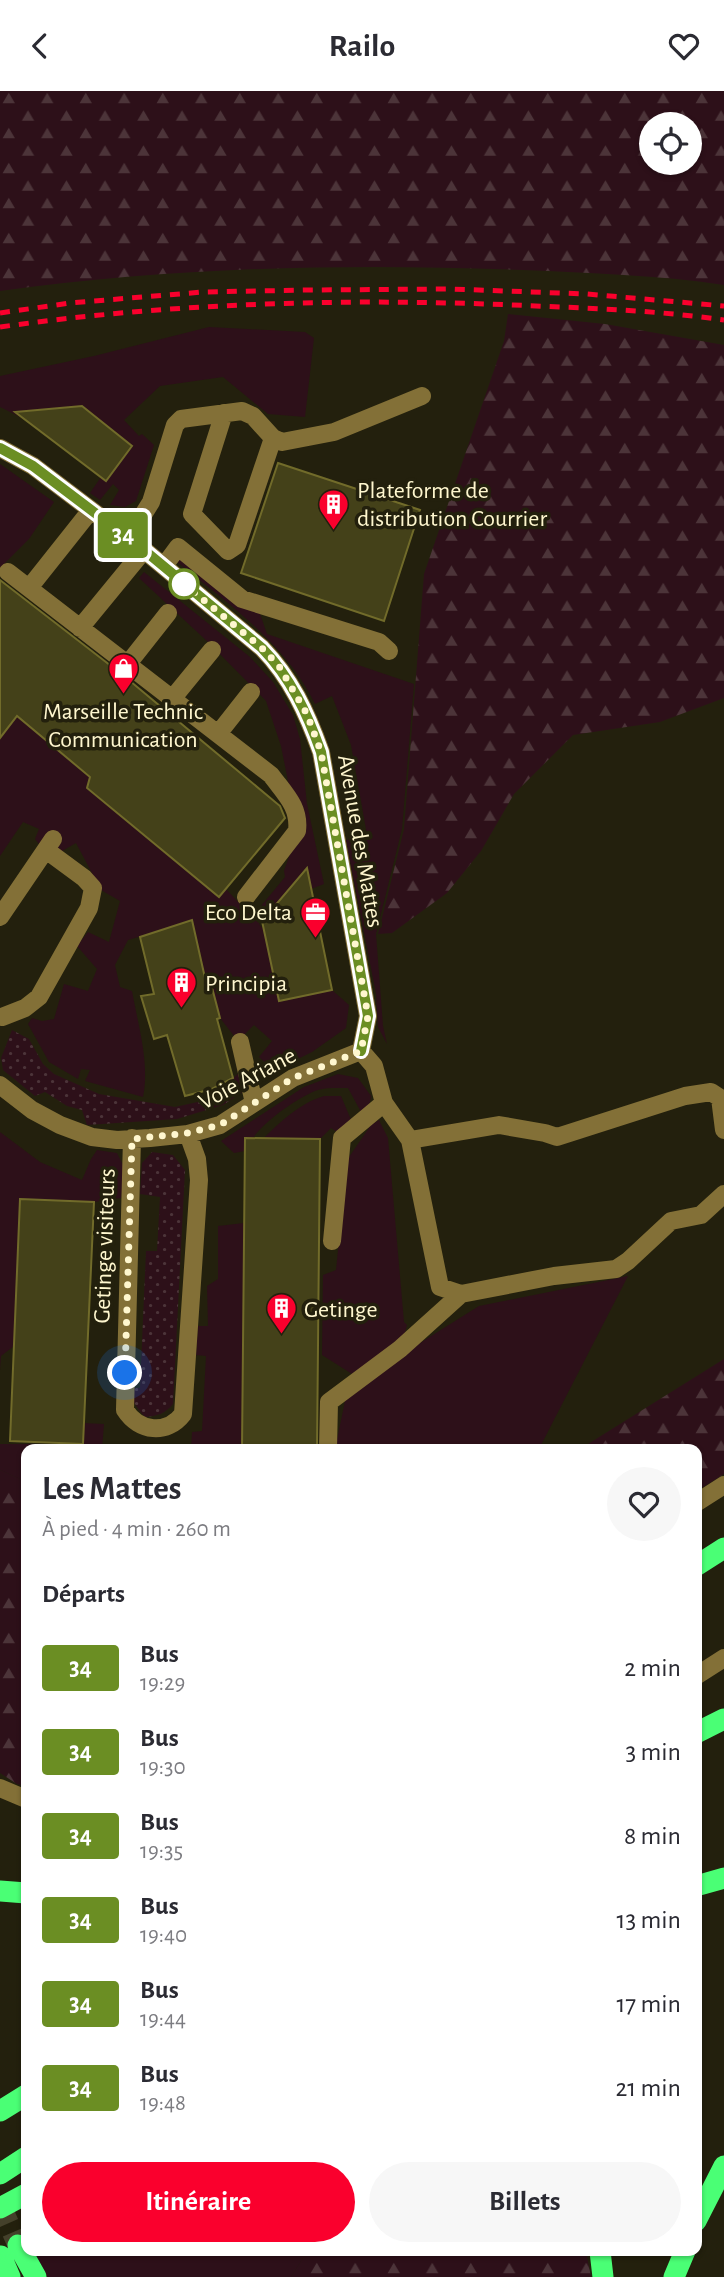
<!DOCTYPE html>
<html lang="fr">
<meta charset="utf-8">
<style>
body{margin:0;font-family:"Alegreya Sans",sans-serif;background:#f7f7f7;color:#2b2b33;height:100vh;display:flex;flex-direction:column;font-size:26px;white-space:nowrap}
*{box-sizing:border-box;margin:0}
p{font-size:23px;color:#7c7c81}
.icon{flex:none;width:38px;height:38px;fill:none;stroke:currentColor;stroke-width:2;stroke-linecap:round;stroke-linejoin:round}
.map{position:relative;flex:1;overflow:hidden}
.drawer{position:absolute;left:21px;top:1353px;width:681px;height:812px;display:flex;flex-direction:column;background:#fff;border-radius:14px;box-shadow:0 2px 5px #0004}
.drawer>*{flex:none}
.badge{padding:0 14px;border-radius:5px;font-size:24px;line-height:46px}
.fabs{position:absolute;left:639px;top:21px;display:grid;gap:14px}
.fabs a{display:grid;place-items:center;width:63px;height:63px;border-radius:50%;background:#fff;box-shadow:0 2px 5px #0004;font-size:35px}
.you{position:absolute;width:35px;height:35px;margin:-18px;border:5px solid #fff;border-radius:50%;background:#1a73e8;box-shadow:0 0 0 10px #1a73e833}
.map>.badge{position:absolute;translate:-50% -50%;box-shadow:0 0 0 4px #fff}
h2{padding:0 21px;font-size:26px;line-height:63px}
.round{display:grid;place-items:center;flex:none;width:74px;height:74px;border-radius:37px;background:#f7f7f7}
.summary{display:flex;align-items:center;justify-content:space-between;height:119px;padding:0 21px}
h1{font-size:33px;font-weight:700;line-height:52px}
.action{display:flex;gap:14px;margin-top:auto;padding:14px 21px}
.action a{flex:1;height:80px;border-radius:42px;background:#fa002d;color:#fff;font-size:28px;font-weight:700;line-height:80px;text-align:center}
.action a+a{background:#f7f7f7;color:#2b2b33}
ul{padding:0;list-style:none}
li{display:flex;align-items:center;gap:21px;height:84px;padding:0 21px}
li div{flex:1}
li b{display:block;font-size:26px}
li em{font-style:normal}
li .badge{min-width:77px;font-weight:700;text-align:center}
header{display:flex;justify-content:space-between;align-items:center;height:91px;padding:0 21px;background:#fff;font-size:32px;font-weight:700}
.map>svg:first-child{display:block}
.grass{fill:#2d1019}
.forest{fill:url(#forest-firs);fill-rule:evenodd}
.park{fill:url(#park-dots)}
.building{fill:#444119;stroke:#716b2a;stroke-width:2}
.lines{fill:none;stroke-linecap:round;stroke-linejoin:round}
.highway-tunnel{stroke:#44402a;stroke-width:21;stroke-dasharray:21 10;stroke-linecap:butt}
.minor{stroke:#837037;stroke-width:18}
.highway{stroke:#4aff75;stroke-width:21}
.rail{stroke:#fa002d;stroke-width:5;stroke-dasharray:10 9;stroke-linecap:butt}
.line-casing{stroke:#fff;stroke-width:16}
.line{stroke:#6b8e23;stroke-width:10}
.walk{stroke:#fff7cf;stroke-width:7;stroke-dasharray:0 12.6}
.stop-dot{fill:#fff;stroke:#6b8e23;stroke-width:3.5}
.labels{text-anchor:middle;stroke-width:7;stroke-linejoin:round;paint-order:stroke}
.poi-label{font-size:24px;fill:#fff7cf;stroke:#23200d;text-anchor:start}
.street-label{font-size:24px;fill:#fff7cf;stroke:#23200d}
</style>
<header><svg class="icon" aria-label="back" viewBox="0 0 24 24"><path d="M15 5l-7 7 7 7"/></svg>Railo<svg class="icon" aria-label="heart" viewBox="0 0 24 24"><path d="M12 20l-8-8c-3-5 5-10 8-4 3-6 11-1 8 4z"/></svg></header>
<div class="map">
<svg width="724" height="2186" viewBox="0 0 724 2186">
<defs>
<pattern id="forest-firs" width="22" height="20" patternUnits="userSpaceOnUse" patternTransform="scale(1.75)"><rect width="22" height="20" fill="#2d1019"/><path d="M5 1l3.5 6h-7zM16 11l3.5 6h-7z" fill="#4c3439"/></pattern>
<pattern id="park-dots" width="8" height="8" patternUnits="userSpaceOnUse" patternTransform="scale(1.75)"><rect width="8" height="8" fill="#2d1019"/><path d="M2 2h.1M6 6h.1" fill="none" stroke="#4c3439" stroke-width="1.8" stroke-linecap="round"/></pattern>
</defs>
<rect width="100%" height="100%" fill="#23200d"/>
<path class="grass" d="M209,236L305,241L314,247L305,326L268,323L223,286L160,295L124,329L139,345L142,343L154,354L136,410L125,416L110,414L119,399L113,393L100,409L90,402L101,386L106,390L132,355L83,316L28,320L24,328L0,316V285L94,265Z
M0,373L54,411L29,448L0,477Z
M181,468L258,517L267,543L414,593L402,738L376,843L383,935L387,953L378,936L376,903L346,749L367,744L351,654L332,605L315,613C286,552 228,513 177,471Z
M144,481L250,566L273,591L293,624L300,648L307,713L324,793L311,798L306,777L259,833L264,839L279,910L332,899L349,914L346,937L312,961L274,980L259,966L272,950L254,934L238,950L220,927L209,886L205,887L192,830L128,849L115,874L120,896L132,900C138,934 150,972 143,1006L85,990L90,979L81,978L78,988L49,971L28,933L32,927L42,930L54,928L64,893L88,900L97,878L77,855L88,841L109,851L120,810L101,799L76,752L50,767L35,748L39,738L23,731L0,765V632L17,625L90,686L88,697L219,806L226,798L252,826L285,786L284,780L298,740L281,655L266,610L209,552L139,487Z
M338,983L358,987L371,1005L369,1016L361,1021L348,997C338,997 324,996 315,1000C292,1010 254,1037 245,1060L234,1062L221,1050L304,996Z
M324,1005H341L352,1031L340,1043L331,1037L320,1048H263C280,1031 300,1012 324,1005Z
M379,1029L388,1047L404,1231L407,1234L403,1249L352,1283L322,1264L323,1184L336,1179L347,1069L371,1034Z
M0,1041L40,1071L82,1089L91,1068L97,1059L117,1062L125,1078L121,1107L94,1111L20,1108L14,1255L1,1265L0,1279Z
M244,1132L242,1358H191L192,1341L202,1340L206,1265L196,1264L198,1235H208L207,1195L218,1188V1135Z
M628,1185L539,1358H335L345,1310L420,1252L479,1215Z
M83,1332L104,1333L102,1358H26V1391L0,1379V1353H82Z
M32,2160H308L291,2186H47Z"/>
<path class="forest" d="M0,0H724V194C658,184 590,182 523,179C349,172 173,176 0,200ZM690,33V72H651V33Z
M508,223L605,233L724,254V607L660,631L573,644L514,703L481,760L447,802L392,842L378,843L404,738L424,483L504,250Z
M724,1268V1383L697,1400L696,1358H580Z
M0,1379L26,1391V1695L17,1693L0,1682Z
M308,2160H586L591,2186H291Z"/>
<path class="park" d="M12,939L29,948L43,973L54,983L99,1003L175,1016L211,1008L241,980L246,999L223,1014L177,1028L87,1034L82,1019L67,1015L45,1001L35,1005L3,979L1,967Z
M152,1061L173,1064L185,1079L173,1313C165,1323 157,1325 145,1326C136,1316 131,1310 131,1297H140L146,1160H157L160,1106L140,1103L142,1072Z"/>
<path class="building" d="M82,315L132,355L106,390L15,321Z
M278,372L420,419L384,530L241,482Z
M0,489L124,585L280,715L285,727L219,806L87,697L90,686L17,625L0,647Z
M307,777L332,899L279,910L262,830Z
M192,829L205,887L209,885L220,927L217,928L233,987L212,998L185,1005L167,944L154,948L141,905L154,903L140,846Z
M245,1047L320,1048L317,1358H242Z
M20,1108L94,1111L83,1353L10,1350Z"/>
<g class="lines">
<path class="highway-tunnel" d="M0,2113L18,2154"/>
<path class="minor" d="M224,322L192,423L228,460L237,454L273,347
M0,357L33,375L144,459L262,557C291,587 307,622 321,661L368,925L361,960
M128,448L151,411L175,334L181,328L242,320L253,325L273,347L282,351L334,341L422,305
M164,475L178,456L242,508L379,551L389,560
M8,481L271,684C285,703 300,716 297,740L246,806
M29,497L91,419
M80,537L144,459
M127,574L168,522
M172,608L212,559
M218,643L251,601
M0,826L53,748
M2,926L25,917L39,906L89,817L93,797L84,787L46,759
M240,951L254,1012
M361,960L374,975L384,1012L410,1049L440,1196L461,1203L554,1185L616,1178L628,1170L671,1130L701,1124L724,1103
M0,994L32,1019L60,1034L92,1046L117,1049L150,1047L188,1043L220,1034L293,987L361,960
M132,1047L125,1319C139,1341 167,1344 183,1323L199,1089L197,1068L188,1043
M410,1049L499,1034L545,1042L557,1046L685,1005L711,1001L720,1007L724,1039
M332,1150L342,1047L384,1012
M328,1358L329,1311L400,1258L461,1203
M696,1412L724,1394
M696,1585L724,1567
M0,1697L26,1708"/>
<path class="highway" d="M696,1475L724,1457
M696,1642L724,1628
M696,1795L724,1787
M0,1800L26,1802
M0,2020L26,2004
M0,2083L26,2066
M0,2117L26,2103
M696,2130L724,2075
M18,2154L36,2186
M600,2160L603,2186
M1,2165L10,2186
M674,2186L685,2160"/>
<path class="rail" d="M0,222L70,212L203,201L309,199L451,198L587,203L724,215
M0,236C170,212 342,207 513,214C583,217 655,219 724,229"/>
</g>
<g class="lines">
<defs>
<path id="line" d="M0,357L33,375L144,459L262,557C291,587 307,622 321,661L368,925L361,960"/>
</defs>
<use href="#line" class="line-casing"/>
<use href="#line" class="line"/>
<path class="walk" d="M125,1282L132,1048L188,1042L220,1034L293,987L361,960L368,925L321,661L307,623L279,575L262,557L184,493"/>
</g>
<defs>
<symbol id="building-pin" viewBox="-11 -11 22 30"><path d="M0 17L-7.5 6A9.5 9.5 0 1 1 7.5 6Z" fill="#fa002d" stroke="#23200d"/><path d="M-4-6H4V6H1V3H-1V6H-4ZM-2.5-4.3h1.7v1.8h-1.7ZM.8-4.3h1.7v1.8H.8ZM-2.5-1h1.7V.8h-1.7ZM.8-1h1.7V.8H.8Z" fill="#fff"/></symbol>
<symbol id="shop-pin" viewBox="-11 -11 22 30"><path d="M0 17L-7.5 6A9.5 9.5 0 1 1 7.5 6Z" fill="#fa002d" stroke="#23200d"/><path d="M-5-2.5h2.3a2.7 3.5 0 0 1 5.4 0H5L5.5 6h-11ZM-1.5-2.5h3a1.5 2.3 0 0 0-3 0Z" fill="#fff"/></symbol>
<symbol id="office-pin" viewBox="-11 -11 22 30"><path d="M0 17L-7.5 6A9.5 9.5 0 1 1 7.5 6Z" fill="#fa002d" stroke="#23200d"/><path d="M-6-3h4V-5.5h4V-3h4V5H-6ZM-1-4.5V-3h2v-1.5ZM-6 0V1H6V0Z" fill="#fff"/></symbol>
</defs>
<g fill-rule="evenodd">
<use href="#building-pin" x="316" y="396" width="35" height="47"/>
<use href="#shop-pin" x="106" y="560" width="35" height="47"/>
<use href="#office-pin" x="298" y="804" width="35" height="47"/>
<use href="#building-pin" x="164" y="874" width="35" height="47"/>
<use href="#building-pin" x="264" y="1200" width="35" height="47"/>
</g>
<circle class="stop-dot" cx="184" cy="493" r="14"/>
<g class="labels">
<g class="poi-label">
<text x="357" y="407">Plateforme de<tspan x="357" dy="28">distribution Courrier</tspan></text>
<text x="123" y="628" text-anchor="middle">Marseille Technic<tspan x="123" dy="28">Communication</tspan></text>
<text x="292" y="829" text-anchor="end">Eco Delta</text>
<text x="205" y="900">Principia</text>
<text x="304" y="1226">Getinge</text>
</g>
<g class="street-label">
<text transform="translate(361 750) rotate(80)" y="8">Avenue des Mattes</text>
<text transform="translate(247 987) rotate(-28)" y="8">Voie Ariane</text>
<text transform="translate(104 1155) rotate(-88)" y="8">Getinge visiteurs</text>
</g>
</g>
</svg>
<div class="fabs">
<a><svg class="icon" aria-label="locate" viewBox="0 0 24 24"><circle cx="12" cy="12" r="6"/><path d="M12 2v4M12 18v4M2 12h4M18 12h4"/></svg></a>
</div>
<div class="you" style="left:125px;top:1282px"></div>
<b class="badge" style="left:123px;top:444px;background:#6b8e23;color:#fff">34</b>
<section class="drawer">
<div class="summary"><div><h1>Les Mattes</h1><p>À pied · 4 min · 260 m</p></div><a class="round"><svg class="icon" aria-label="heart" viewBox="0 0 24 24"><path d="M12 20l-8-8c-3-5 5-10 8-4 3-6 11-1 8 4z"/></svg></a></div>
<h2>Départs</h2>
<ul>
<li><span class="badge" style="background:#6b8e23;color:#fff">34</span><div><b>Bus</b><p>19:29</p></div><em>2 min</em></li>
<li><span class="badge" style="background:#6b8e23;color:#fff">34</span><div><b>Bus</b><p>19:30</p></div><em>3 min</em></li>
<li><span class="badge" style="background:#6b8e23;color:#fff">34</span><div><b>Bus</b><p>19:35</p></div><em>8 min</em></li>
<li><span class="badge" style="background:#6b8e23;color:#fff">34</span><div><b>Bus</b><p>19:40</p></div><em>13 min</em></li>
<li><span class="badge" style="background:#6b8e23;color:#fff">34</span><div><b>Bus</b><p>19:44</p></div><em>17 min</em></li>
<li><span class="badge" style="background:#6b8e23;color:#fff">34</span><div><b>Bus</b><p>19:48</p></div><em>21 min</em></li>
</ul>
<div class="action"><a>Itinéraire</a><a>Billets</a></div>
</section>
</div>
